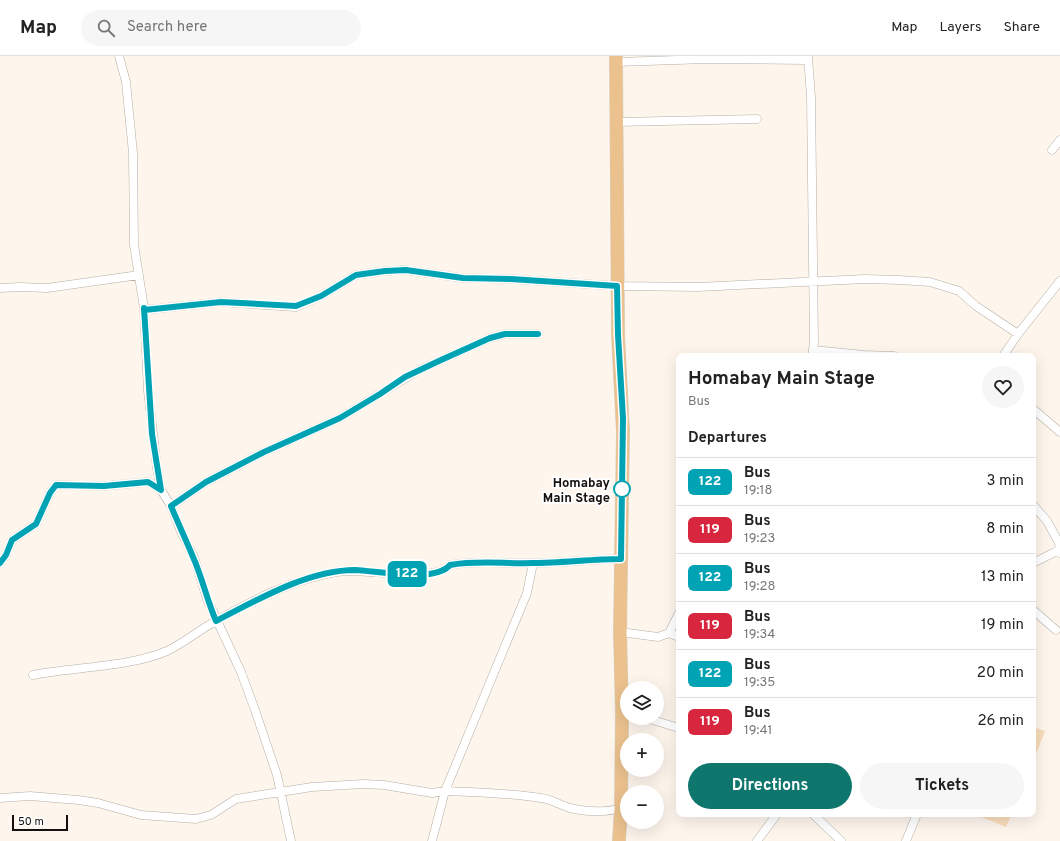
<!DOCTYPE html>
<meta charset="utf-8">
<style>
body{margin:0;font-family:Overpass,sans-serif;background:#f6f6f6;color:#222;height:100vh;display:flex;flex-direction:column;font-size:15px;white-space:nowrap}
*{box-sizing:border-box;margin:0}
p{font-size:13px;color:#767676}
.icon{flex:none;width:22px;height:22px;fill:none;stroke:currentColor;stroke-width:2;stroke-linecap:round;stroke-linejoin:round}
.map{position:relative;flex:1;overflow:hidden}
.details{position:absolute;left:676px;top:297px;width:360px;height:464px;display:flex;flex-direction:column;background:#fff;border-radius:8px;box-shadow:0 4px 16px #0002}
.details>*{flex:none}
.badge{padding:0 8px;border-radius:6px;font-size:14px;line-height:26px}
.controls{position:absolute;left:620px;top:625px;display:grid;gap:8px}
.controls a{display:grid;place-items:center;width:44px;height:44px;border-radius:50%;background:#fff;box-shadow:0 4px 16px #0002;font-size:20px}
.scale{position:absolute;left:12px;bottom:10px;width:56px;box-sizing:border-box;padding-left:4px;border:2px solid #13100d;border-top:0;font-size:11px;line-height:14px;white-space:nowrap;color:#13100d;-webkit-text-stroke:3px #fff;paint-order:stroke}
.map>.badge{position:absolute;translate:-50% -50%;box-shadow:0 0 0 2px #fff}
h2{padding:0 12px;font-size:15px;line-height:36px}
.round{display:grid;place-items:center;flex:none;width:42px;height:42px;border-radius:21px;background:#f6f6f6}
.headline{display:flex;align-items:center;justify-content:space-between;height:68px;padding:0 12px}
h1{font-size:19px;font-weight:700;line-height:30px}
.primary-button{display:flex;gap:8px;margin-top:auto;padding:8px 12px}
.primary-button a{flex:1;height:46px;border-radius:24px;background:#0f766e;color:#fff;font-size:16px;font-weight:700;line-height:46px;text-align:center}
.primary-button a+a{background:#f6f6f6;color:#222}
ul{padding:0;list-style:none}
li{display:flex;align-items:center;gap:12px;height:48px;padding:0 12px;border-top:1px solid #e0e0e0}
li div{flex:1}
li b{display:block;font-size:15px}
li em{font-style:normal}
li .badge{min-width:44px;font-weight:700;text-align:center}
header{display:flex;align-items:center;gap:24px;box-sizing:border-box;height:56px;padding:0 20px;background:#fff;border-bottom:1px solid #e0e0e0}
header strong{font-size:19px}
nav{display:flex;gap:22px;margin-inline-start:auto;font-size:14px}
.search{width:280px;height:36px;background:#f6f6f6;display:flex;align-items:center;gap:10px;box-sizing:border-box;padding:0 14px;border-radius:22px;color:#767676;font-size:15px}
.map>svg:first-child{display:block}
.green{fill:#f9ddbb}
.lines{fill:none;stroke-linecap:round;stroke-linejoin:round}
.minor-casing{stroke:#b5aea5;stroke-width:9}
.trunk-casing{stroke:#d5d4d3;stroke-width:14}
.minor{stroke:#fff;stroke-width:8}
.trunk{stroke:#ebc28e;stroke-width:13}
.line-casing{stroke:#fff;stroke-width:9}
.line{stroke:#00a3b4;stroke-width:6}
.stop-dot{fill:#fff;stroke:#00a3b4;stroke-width:2}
.labels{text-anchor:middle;stroke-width:4;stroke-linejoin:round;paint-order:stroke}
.stop-label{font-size:13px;font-weight:bold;fill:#13100d;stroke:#fff;text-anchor:end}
</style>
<header>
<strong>Map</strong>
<div class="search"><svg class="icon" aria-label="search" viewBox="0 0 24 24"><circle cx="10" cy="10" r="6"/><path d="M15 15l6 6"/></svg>Search here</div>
<nav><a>Map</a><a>Layers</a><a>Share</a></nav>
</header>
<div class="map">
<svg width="1060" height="785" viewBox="0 0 1060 785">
<rect width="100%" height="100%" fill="#fef6ed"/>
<path class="green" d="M1033,671L1045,675L1033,706Z
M974,758H1012L1006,771Z"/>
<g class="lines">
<defs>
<path id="minor" d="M119,0L126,26L133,97L134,189L144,252L148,335L157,412L161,434L171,450L182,478L194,501L207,543L241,616L255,654L277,719L291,785
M808,0L811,41L814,287L812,300
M616,6L707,3L808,4
M617,66L757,63
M1052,94L1060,84
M0,232L20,231L47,232L139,219
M144,252V254L221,246L296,251L321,240L356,219L385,215L405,214L463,222L511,223L617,230L698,231L865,223L899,224L930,226L959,235L976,250L1018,278
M813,294L864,299L894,300
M1003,300L1018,278L1060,225
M1033,353L1060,376
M1033,449L1047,465L1059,487L1060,497
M171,450L206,426L264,396L340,362L419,314L490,282L505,278H538
M0,507L6,499L12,484L36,468L50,437L56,429L104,430L148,426L161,434
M1033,507L1059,494
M1033,554L1056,574
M620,576L658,581L669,577L679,557
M669,577L679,581
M33,619C74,611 130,611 167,595C184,587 199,574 216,565C253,544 294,523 336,516C362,511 435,528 450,509C478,504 505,508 533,507C562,507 592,503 621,503
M646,662L679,672
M0,742L30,740L78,744L98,747L141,759L196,763L211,759L236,743L312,731L363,728L384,729L432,737L445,735C477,736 509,737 541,742C551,743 560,749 570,752C587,756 604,757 621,752
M813,758L841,785
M432,785L445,735L527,537L533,507
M757,785L777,758
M906,785L917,758"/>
<path id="trunk" d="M616,0L618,279L623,376L620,576L622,657L621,752L619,785"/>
</defs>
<use href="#minor" class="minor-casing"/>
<use href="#trunk" class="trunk-casing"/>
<use href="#minor" class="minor"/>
<use href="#trunk" class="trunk"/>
</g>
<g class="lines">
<defs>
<path id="line" d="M0,507L6,499L12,484L36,468L50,437L56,429L104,430L148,426L161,434L152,378L144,252V254L221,246L296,250L321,240L356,219L385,215L406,214L463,222L511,223L617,230L618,279L623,362L621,503C592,503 562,507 533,507C505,508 478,504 450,509C435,527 378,515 355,514C308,514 257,544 216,565C207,544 202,521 193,501C186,484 178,467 171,450L206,426L264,396L340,362L380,338L405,321L441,304L490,282L505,278H538"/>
</defs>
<use href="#line" class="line-casing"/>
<use href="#line" class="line"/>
</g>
<circle class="stop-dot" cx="622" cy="433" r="8"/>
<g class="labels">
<g class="stop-label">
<text x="610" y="431">Homabay<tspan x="610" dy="15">Main Stage</tspan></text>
</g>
</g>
</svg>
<div class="controls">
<a><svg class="icon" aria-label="layers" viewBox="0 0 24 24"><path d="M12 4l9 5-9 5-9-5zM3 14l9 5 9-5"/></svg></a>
<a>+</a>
<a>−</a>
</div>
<div class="scale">50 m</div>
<b class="badge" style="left:407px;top:518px;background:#00a3b4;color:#fff">122</b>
<section class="details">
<div class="headline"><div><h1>Homabay Main Stage</h1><p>Bus</p></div><a class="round"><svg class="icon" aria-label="heart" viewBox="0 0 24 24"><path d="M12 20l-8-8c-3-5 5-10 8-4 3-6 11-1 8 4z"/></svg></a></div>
<h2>Departures</h2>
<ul>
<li><span class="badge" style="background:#00a3b4;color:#fff">122</span><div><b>Bus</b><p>19:18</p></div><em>3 min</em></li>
<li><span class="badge" style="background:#d7263d;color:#fff">119</span><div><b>Bus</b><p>19:23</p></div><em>8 min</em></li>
<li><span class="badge" style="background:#00a3b4;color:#fff">122</span><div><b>Bus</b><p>19:28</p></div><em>13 min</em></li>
<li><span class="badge" style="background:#d7263d;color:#fff">119</span><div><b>Bus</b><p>19:34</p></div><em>19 min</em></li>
<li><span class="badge" style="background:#00a3b4;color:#fff">122</span><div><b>Bus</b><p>19:35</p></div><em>20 min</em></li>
<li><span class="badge" style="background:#d7263d;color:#fff">119</span><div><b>Bus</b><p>19:41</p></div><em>26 min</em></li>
</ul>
<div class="primary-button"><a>Directions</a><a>Tickets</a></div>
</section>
</div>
